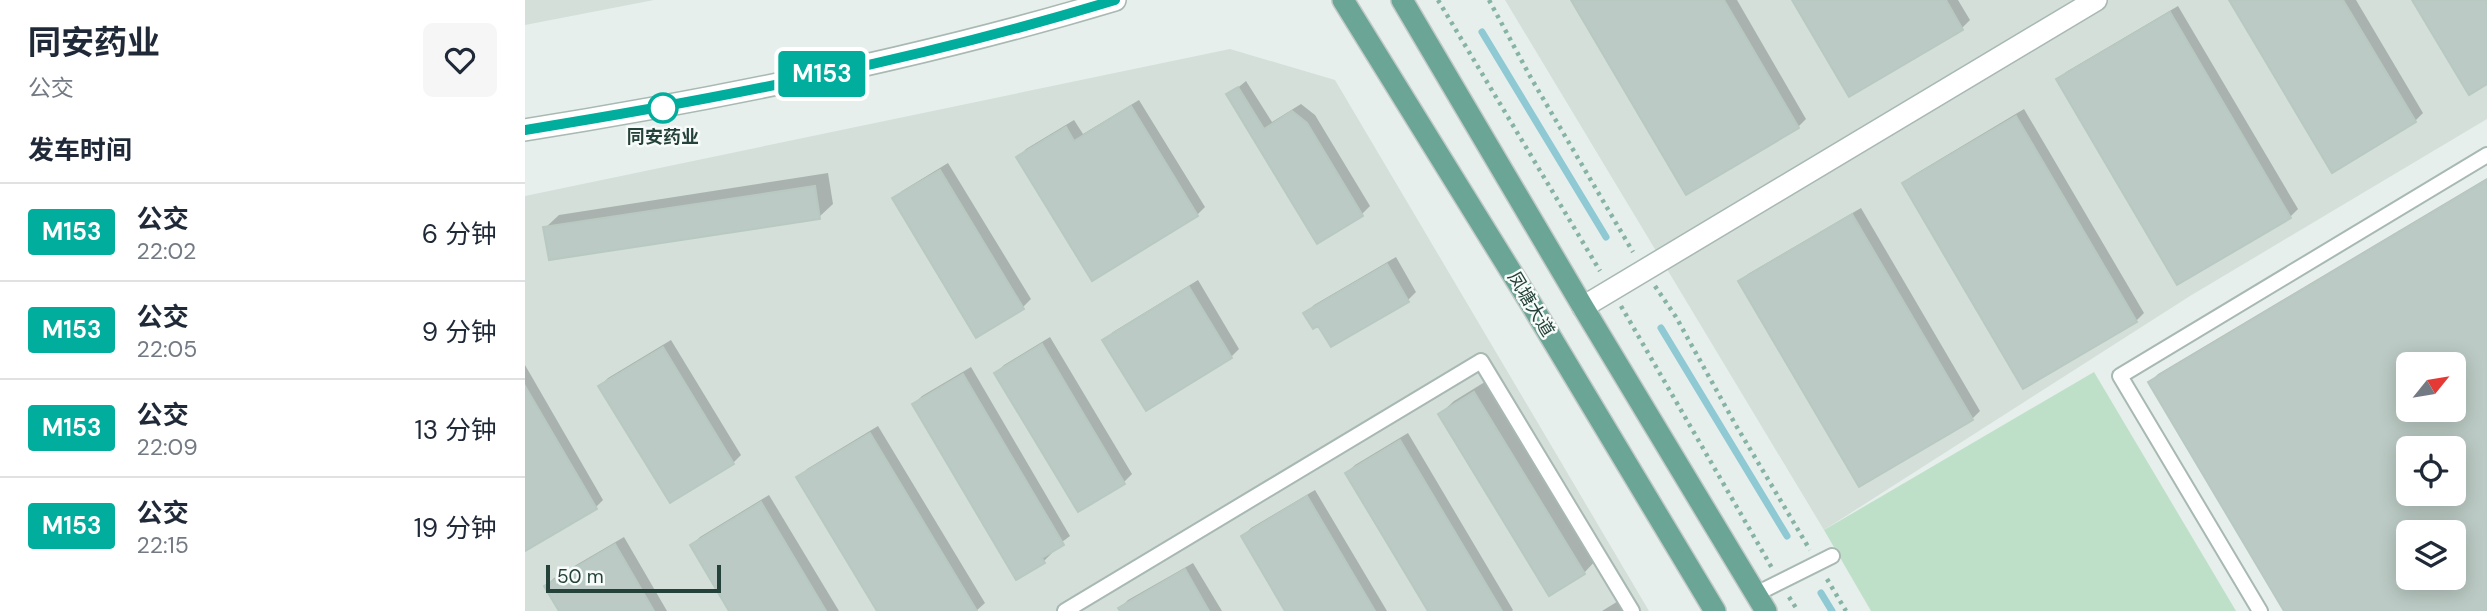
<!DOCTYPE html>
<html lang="zh">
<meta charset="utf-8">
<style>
body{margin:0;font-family:"DM Sans","Noto Sans SC",sans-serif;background:#f6f6f7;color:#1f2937;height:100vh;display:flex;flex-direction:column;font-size:26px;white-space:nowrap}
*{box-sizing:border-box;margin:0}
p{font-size:23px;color:#747a83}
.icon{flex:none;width:38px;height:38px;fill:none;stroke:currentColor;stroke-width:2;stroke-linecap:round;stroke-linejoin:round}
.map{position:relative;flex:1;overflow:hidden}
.sheet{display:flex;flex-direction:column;background:#fff;width:525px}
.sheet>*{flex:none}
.badge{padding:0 14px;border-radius:5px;font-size:24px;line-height:46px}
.needle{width:46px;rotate:60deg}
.controls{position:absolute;left:1871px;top:352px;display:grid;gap:14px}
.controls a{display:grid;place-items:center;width:70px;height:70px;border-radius:10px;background:#fff;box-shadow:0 4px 18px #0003;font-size:35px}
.scale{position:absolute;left:21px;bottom:18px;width:175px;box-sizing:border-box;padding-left:7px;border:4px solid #24423a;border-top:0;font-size:19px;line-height:24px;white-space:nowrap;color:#24423a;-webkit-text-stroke:5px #f7fbf9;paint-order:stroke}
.map>.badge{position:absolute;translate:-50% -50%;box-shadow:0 0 0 4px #fff}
h2{padding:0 28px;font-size:26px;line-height:63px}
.round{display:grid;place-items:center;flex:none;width:74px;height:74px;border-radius:10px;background:#f6f6f7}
.summary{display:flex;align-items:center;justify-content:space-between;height:119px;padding:0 28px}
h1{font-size:33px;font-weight:700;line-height:52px}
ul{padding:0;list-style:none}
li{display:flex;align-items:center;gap:21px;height:98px;padding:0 28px;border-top:2px solid #e0e1e3}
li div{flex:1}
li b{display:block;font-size:26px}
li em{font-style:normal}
li .badge{min-width:77px;font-weight:700;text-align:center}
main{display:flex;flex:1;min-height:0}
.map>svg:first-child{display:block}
.built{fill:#d4dfda}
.green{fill:#bfe0c8}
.shadow{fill:#0003;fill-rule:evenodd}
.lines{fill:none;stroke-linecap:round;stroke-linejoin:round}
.stream{stroke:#8ec9d4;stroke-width:7}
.building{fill:#bbcac4;stroke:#b8c9c2;stroke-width:2;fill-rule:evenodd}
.service-casing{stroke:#a8b8b2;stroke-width:18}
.minor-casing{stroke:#a8b8b2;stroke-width:24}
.tertiary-casing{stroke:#a8b8b2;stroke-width:24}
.primary-casing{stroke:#c2cac8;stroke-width:24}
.path{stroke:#86b3a5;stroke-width:4.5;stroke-dasharray:3.5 5;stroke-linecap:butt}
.service{stroke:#fff;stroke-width:14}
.minor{stroke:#fff;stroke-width:21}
.tertiary{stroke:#fff;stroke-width:21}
.primary{stroke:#6aa596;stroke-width:21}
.line-casing{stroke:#fff;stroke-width:16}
.line{stroke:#01ad9c;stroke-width:10}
.stop-dot{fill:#fff;stroke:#01ad9c;stroke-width:3.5}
.labels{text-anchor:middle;stroke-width:5;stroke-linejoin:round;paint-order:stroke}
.stop-label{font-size:18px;font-weight:bold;fill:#24423a;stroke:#f7fbf9}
.street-label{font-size:18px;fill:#24423a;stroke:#f7fbf9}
</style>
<main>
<section class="sheet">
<div class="summary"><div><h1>同安药业</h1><p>公交</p></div><a class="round"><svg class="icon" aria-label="heart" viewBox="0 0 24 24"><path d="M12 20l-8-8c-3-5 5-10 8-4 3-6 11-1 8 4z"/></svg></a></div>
<h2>发车时间</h2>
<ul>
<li><span class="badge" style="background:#01ad9c;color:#fff">M153</span><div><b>公交</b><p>22:02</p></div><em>6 分钟</em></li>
<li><span class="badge" style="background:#01ad9c;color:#fff">M153</span><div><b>公交</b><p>22:05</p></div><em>9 分钟</em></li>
<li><span class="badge" style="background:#01ad9c;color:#fff">M153</span><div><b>公交</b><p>22:09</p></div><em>13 分钟</em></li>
<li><span class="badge" style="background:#01ad9c;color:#fff">M153</span><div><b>公交</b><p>22:15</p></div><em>19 分钟</em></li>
</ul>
</section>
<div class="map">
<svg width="1962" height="611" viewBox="0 0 1962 611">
<rect width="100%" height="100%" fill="#e6efeb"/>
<path class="built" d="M0,0H129L0,25Z
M980,0H1962V119L1665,296L1299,530Z
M705,49L810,80L1124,611H0V196Z"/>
<path class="green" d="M1569,372L1711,611H1346L1299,530Z"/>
<path class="shadow" d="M1048,0H1212L1281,119L1273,127L1161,192Z
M1269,0H1433L1445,20L1437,28Z
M1707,0H1831L1898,113L1890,121Z
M1653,6L1773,209L1765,217L1533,80L1541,72Z
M721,81L747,122L776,104L790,115L845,206L837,214L793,241L704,95Z
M614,100L680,207L672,215L494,157L501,149L549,120L558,134Z
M1499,109L1619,313L1611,321L1379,183L1387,176Z
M423,163L506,299L498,307L369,199L377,191Z
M303,173L308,204L294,217L20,228L34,215Z
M1962,178V611H1761L1625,382L1633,374ZM1883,364H1928V410H1883ZM1883,448H1928V494H1883ZM1883,532H1928V578H1883Z
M1336,208L1455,411L1447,419L1335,485L1215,282L1223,274Z
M871,257L891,292L883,300L794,324L781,313L789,305Z
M673,280L714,349L706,357L621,408L580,340L588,332Z
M525,337L607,474L599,482L553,510L471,373L479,365Z
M146,340L216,455L208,463L75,386L83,378Z
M0,365L78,500L70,508L0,547Z
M446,367L545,536L525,551L527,553L519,561L389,404L397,396Z
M963,380L1072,559L1059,573L915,414L929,401Z
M353,426L460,603L451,611H354L274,477L282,469Z
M883,433L988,610L987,611H905L822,473L830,465Z
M790,490L862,611H762L718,536L726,528Z
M244,495L314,611H206L167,545L175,537Z
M99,537L142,611H36L21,586L29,578Z
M668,563L697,611H597L595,608L603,600Z
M1103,595L1113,611H1077Z"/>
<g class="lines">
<path class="stream" d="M957,32L1081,237
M1136,328L1262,536
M1296,593L1307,611"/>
</g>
<path class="building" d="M1046,0H1199L1274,128L1161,195Z
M1267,0H1421L1438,30L1324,97Z
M1704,0H1818L1891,122L1807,173Z
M1887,0H1962V84L1944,95Z
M1645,12L1766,218L1652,285L1531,79Z
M713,87L739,129L767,111L782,123L838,216L792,244L701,94Z
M606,106L673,216L567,281L491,157L541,127L549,141Z
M1491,116L1612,322L1498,389L1377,183Z
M415,170L499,309L451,338L367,198Z
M1962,180V611H1759L1623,382ZM1883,364H1928V410H1883ZM1883,448H1928V494H1883ZM1883,532H1928V578H1883Z
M290,186L295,219L24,260L18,227Z
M1327,214L1448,420L1334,487L1213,281Z
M862,264L884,302L806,347L793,326L788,329L778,313Z
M664,287L707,358L621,411L577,340Z
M517,344L600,484L553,512L469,373Z
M138,347L209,464L145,503L73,386Z
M438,374L539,545L517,558L520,563L491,580L387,404Z
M0,386L72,509L0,551Z
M949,392L1060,574L1024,596L913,414Z
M345,433L452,611H352L271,477Z
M875,440L977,611H903L820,473Z
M782,496L850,611H760L716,536Z
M236,502L301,611H204L165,545Z
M90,544L129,611H34L19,586Z
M660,569L684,611H595L593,608Z"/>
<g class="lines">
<defs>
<path id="service" d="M1231,594L1307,556
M540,611L956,361L1107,611
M1735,611L1595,376L1962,155"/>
<path id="minor" d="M1058,307L1571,0"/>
<path id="tertiary" d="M0,130C199,98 397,58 590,0"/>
<path id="primary" d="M818,0L1006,304L1190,611
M877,0L1058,307L1241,611"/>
</defs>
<use href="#service" class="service-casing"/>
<use href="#minor" class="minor-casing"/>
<use href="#tertiary" class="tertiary-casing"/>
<use href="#primary" class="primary-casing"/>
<path class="path" d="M913,0L1075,271
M964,0L1006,78L1108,252
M1130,286L1151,317L1209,422L1285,550
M1096,306L1247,568
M1302,579L1321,611
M1264,597L1273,611"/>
<use href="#service" class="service"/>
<use href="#minor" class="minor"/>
<use href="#tertiary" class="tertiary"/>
<use href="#primary" class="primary"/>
</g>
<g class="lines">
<defs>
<path id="line" d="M0,130C199,98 397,59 590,0"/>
</defs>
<use href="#line" class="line-casing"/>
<use href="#line" class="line"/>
</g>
<circle class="stop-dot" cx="138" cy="108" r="14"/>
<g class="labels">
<g class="stop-label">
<text x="138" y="143">同安药业</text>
</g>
<g class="street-label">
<text transform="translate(1006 304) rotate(59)" y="6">凤塘大道</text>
</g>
</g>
</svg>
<div class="controls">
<a><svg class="needle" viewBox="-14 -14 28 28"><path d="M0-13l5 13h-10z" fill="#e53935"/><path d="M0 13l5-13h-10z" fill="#747a83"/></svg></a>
<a><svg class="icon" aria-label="locate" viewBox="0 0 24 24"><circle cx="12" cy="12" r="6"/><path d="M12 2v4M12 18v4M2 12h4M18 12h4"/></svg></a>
<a><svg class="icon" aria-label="layers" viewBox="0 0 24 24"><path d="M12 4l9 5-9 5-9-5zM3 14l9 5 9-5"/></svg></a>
</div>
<div class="scale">50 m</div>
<b class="badge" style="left:297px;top:74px;background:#01ad9c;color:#fff">M153</b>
</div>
</main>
